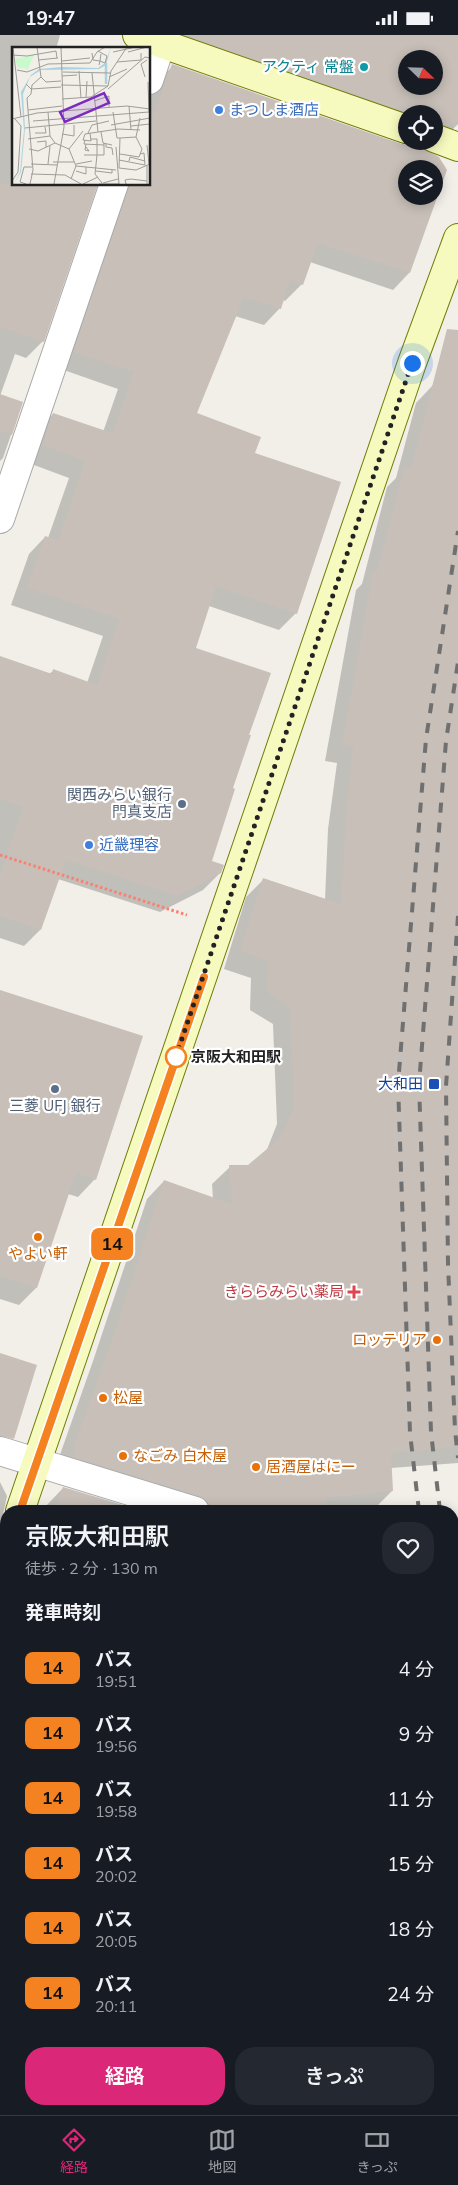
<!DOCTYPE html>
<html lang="ja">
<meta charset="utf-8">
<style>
body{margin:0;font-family:Mulish,"Noto Sans JP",sans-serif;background:#242831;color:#f1f3f6;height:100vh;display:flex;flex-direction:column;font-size:19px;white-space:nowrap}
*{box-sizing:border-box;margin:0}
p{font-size:16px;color:#9ea1a6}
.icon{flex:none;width:28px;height:28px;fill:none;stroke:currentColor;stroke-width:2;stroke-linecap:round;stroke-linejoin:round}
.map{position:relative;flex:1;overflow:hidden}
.side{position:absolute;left:0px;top:1470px;width:459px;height:610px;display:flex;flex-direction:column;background:#171b24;border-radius:20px 20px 0 0;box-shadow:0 2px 12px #0003}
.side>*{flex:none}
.badge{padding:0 10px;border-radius:8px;font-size:18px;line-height:32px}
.needle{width:32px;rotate:113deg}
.controls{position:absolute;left:398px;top:15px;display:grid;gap:10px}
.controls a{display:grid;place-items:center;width:45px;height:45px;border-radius:50%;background:#171b24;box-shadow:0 2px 12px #0003;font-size:25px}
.you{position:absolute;width:25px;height:25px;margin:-12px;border:4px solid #fff;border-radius:50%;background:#1a73e8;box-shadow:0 0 0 8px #1a73e833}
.map>.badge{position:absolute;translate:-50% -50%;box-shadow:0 0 0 2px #fff}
h2{padding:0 25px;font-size:19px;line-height:45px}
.round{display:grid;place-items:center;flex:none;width:52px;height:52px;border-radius:20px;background:#242831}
.overview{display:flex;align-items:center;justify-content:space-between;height:85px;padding:0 25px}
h1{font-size:24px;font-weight:600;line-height:38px}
.action{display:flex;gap:10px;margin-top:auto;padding:10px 25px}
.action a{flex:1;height:58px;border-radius:20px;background:#db2777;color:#fff;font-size:20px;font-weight:600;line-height:58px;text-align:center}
.action a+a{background:#242831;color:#f1f3f6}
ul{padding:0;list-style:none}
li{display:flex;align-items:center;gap:15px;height:65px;padding:0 25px}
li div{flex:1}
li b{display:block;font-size:19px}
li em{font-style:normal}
li .badge{min-width:55px;font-weight:700;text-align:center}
.status{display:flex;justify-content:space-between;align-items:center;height:35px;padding:0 25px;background:#171b24;direction:ltr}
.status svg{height:14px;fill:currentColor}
.dock{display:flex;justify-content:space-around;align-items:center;height:70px;border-top:1px solid #363941;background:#171b24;font-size:14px;color:#9ea1a6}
.dock a{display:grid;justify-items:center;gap:2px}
.dock .current{color:#db2777}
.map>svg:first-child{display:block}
.shadow{fill:#0003;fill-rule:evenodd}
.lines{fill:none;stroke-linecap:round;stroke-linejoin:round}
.stream{stroke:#aad3df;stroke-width:12}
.building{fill:#c7bfb8;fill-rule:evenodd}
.street-casing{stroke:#a9a9a9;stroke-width:30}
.secondary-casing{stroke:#707d05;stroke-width:30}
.path{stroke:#fa8072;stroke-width:3;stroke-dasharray:2.5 2.5;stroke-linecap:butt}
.street{stroke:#fff;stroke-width:28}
.secondary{stroke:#f7fabf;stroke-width:28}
.rail{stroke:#707070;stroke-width:4;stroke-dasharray:10 10;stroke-linecap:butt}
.line-casing{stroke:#fff;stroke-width:11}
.line{stroke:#f58220;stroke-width:8}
.walk{stroke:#222;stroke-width:5;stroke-dasharray:0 9}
.culture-dot{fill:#0f9aa8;stroke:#fff;stroke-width:2}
.shop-dot{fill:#3f7fe0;stroke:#fff;stroke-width:2}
.service-dot{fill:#5c6f8a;stroke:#fff;stroke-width:2}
.stop-dot{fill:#fff;stroke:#f58220;stroke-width:2.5}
.transit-dot{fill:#1a4fb4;stroke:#fff;stroke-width:2}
.food-dot{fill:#e8710a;stroke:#fff;stroke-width:2}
.health-dot{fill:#e0444e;stroke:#fff;stroke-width:2}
.labels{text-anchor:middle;stroke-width:4.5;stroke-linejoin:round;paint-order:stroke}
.culture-label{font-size:15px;fill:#0d838f;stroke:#fff;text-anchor:end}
.shop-label{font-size:15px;fill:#366cbe;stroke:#fff;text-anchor:start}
.service-label{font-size:15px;fill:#4e5e75;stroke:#fff;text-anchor:end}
.stop-label{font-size:15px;font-weight:bold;fill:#222;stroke:#fff;text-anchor:start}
.transit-label{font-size:15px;fill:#164399;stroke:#fff;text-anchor:end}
.food-label{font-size:15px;fill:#c56008;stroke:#fff;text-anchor:start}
.health-label{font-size:15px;fill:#be3a42;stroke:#fff;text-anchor:end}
.inset-river{fill:none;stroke:#aad3df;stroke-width:2.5}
.inset-road{fill:none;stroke:#9f9d99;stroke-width:1}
.view{fill:#7b2cbf;fill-opacity:0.15;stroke:#7b2cbf;stroke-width:2.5}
.inset-edge{fill:none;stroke:#222;stroke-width:2.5}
</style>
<div class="status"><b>19:47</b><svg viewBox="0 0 49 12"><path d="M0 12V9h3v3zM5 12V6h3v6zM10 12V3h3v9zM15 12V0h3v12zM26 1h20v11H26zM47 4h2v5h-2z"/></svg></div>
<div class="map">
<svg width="458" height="2080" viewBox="0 0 458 2080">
<rect width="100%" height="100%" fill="#f2efe9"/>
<path class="shadow" d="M0,0H60L56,14H14V149H149V61H151L156,47L173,31L404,110L402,101L171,0H458V89L449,98L434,105V79H406V106H410L405,110H410L419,106L421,114L445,135L409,238L393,255L310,227L302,249L285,266L283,265L280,273L264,290L235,281L196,379L254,419L296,578L279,595L209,571L195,614L248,700L210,826L220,838L203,855L160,877L58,844L40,895L24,911L0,903V622L49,639L53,636L87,648L103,601L11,570L29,519L45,502L48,503L69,443L26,427L36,396L53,379L103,397L118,354L58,333L102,151L96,150L43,306L26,323L15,319L0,361L22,368L3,423L0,426ZM406,24H434V51H406ZM406,134H434V161H406Z
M433,350L458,355V1428L391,1433L392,1456L375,1473L343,1476H175L56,1431L93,1326L147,1164L164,1146L213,1164L212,1149L230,1132H248L266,1117L277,1089L273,989L250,975L251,943L224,934L246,862L264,844L325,865L328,794L337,728L325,726L356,555L362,549L387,452L396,443L416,368Z
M0,956L95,1144L78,1162L68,1159L36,1253L19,1270L0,1264Z
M0,1447L7,1461L3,1479L6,1485V1590L0,1588V1550L4,1539L0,1523Z
M63,1453L138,1476H44L46,1471Z
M458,1619V1660L452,1661V1620Z
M6,1696V1894L0,1892V1709L2,1710Z
M102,2074H272L269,2080H119Z
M400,2074H451L452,2077L454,2076L455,2080H402Z"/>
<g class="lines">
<path class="stream" d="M0,2056L6,2058
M48,2074L65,2080"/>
</g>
<path class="building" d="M184,0H458V86L447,91L434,88V79H410ZM406,24H434V51H406Z
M172,29L401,109H408L419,106L422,113L439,122L447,135L410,238L318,208L303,250L290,245L281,274L244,262L197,378L261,402L255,418L341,447L297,579L216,551L196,613L271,638L249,700H251L233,753L235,754L212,826L224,830L221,838L177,861L66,825L41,895L0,881V840L23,772L0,764V621L52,639L53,634L97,650L119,584L27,553L45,501L58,505L85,426L42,410L53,378L112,398L134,337L73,317L129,149H149V92ZM406,134H434V161H406Z
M0,149H98L44,307L0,292Z
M447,294L458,295V1412L391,1418L393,1456L325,1463L328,1476H210L207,1466L200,1461L73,1422L76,1415L73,1413L111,1307L164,1145L232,1169L229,1130H248L281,1102L294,1070L290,972L267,957L268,926L240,916L263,843L341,869L346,775L353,711L342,709L373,536H377L404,433H411Z
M0,359L23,367L12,400L0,396Z
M0,955L143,1001L96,1145L76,1138L37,1253L0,1241Z
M0,1318L37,1330L14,1404L0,1401Z
M63,1452L143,1476H55Z"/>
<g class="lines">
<defs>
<path id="street" d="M149,45L164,0
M0,484L114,149
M0,1416L195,1476
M452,1565L458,1567
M0,1886L6,1888
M340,2080L342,2074"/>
<path id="secondary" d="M137,0L406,94
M434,103L458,112
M20,1476L412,328L458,203
M0,1534L6,1516"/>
</defs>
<use href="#street" class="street-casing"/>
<use href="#secondary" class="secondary-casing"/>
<path class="path" d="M0,820L187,880"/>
<use href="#street" class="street"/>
<use href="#secondary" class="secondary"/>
<path class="rail" d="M458,881L446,1051L448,1229L455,1395L458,1423
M419,1476L410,1398L398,1049L426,704L458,496
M440,1476L431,1397L419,1049L446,706L458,627
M452,1592L458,1634
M452,1718L458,1747"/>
</g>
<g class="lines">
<defs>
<path id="line" d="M20,1476L204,942"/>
</defs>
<use href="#line" class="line-casing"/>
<use href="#line" class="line"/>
<path class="walk" d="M176,1022L173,1030L412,328"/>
</g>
<circle class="culture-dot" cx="364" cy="32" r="5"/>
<g class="shop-dot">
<circle cx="219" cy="75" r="5"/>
<circle cx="89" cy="810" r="5"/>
</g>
<g class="service-dot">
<circle cx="182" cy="769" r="5"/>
<circle cx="55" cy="1054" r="5"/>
</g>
<circle class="stop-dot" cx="176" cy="1022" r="10"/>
<rect class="transit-dot" x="428" y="1043" width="12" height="12" rx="2.5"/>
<g class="food-dot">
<circle cx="38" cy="1202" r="5"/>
<circle cx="437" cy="1305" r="5"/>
<circle cx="103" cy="1363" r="5"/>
<circle cx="123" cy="1421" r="5"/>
<circle cx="256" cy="1432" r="5"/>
</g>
<path class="health-dot" d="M351.5 1249.5h5v5h5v5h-5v5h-5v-5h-5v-5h5z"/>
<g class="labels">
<g class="culture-label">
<text x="354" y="37">アクティ 常盤</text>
</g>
<g class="shop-label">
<text x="229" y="80">まつしま酒店</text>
<text x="99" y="815">近畿理容</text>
</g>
<g class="service-label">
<text x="172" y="765">関西みらい銀行<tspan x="172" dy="17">門真支店</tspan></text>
<text x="55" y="1076" text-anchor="middle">三菱 UFJ 銀行</text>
</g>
<g class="stop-label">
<text x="191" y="1027">京阪大和田駅</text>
</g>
<g class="transit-label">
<text x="423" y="1054">大和田</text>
</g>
<g class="food-label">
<text x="38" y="1224" text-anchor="middle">やよい軒</text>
<text x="427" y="1310" text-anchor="end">ロッテリア</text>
<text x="113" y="1368">松屋</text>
<text x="133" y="1426">なごみ 白木屋</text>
<text x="266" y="1437">居酒屋はにー</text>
</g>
<g class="health-label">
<text x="344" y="1262">きららみらい薬局</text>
</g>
</g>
<g transform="translate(12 12)">
<rect width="138" height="138" fill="#f2efe9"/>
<path d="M22,8L15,24L13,21H6L3,12Z" fill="#c8facc"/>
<path d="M99,0L94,18L87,22L29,23L18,30L11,47L13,82L9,125L2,137L8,125L12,83L9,45L19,28L27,22L50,20L86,21L93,16Z" fill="#aad3df"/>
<path class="inset-river" d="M94,37V16"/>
<path class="inset-road" d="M1,0L9,70M25,0L29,30L34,35L49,34M86,4L95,9L93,16L88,14L87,18M101,5L124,0M116,5L135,0M80,6L81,13L88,14L89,7M0,8L15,9L44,4L45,11M26,13L46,11M50,14L78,11M105,15L129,13V6M5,23L15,25L36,17L78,16L85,5L93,0M67,24L69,51M51,25L98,26M80,26L86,85M50,29L65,28M97,30L115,22M133,30L129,17L135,13M136,35L137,64M14,37L19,42L49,40M49,38L96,39M96,39L99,24L115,0M96,42L133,10L138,11M74,50L75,34M50,52L79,50L96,39M82,54L97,49V60M117,59L119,83M16,63L50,59M36,65L38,89L43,96M101,65L105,91H108L107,121L124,123L138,117M0,72L25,66L115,59L138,62M21,74L137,65M99,78L138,71M119,79L138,77M13,81L84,74M89,85L91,96L100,98M23,86H34L33,80M76,86L80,78L97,74M78,86L79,94L71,93L73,87L106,82L128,83M50,87L62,89V78M124,90L128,71M16,92L38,89M79,92H85V108M73,93L72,97L92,98M25,95L34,94V100M94,97V100L100,101L101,108M135,98L137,117M74,100L77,104L73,103L74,97M104,100L107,137M17,102L26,104L43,96L57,102L64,119L59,132M57,102L71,84M108,107L127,110L130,102L124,90L108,91M72,108H92V96M85,108L83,127L90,136M107,113L133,118L132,106L128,107M117,114L118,110L133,114M41,115H62M19,117L45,118M36,117L38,99M64,117L80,114M135,118V137M64,119L104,123M64,124L74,127V120M84,124L100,126V123M19,127L53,128L69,137M0,134L6,125L9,79L3,72M91,136L106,132M14,137L8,135L12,120H20M18,137L21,123L15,51L19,47L20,38L29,30M42,137L52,80L49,0M71,137L86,130M87,137H107M114,137L113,133L119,132L135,134"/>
<path class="view" d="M92,46L97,56L53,75L48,65Z"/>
<rect width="138" height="138" class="inset-edge"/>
</g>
</svg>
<div class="controls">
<a><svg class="needle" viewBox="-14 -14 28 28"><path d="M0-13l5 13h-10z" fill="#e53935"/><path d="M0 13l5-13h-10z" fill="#9ea1a6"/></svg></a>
<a><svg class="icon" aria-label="locate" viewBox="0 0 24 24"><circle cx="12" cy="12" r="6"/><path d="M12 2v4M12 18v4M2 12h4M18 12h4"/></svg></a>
<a><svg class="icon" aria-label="layers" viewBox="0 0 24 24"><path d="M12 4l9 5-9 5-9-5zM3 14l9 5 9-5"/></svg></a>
</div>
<div class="you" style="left:412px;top:328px"></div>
<b class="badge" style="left:112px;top:1209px;background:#f58220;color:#111">14</b>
<section class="side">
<div class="overview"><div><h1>京阪大和田駅</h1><p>徒歩 · 2 分 · 130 m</p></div><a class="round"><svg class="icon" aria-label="heart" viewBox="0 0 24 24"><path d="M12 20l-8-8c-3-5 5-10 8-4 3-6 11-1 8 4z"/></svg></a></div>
<h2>発車時刻</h2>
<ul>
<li><span class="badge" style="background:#f58220;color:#111">14</span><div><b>バス</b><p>19:51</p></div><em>4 分</em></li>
<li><span class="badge" style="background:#f58220;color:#111">14</span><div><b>バス</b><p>19:56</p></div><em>9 分</em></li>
<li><span class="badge" style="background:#f58220;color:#111">14</span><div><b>バス</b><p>19:58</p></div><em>11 分</em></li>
<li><span class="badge" style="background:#f58220;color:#111">14</span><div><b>バス</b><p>20:02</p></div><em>15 分</em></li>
<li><span class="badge" style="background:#f58220;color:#111">14</span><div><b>バス</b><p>20:05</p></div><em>18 分</em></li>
<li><span class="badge" style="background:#f58220;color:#111">14</span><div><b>バス</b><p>20:11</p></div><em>24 分</em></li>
</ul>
<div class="action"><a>経路</a><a>きっぷ</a></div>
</section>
</div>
<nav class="dock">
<a class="current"><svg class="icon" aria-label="directions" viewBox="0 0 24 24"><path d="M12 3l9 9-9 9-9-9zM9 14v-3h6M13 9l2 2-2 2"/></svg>経路</a>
<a><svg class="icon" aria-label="map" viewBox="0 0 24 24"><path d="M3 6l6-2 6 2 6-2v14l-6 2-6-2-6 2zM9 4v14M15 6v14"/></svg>地図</a>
<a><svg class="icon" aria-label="tickets" viewBox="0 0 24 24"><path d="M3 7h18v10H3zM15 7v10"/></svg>きっぷ</a>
</nav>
